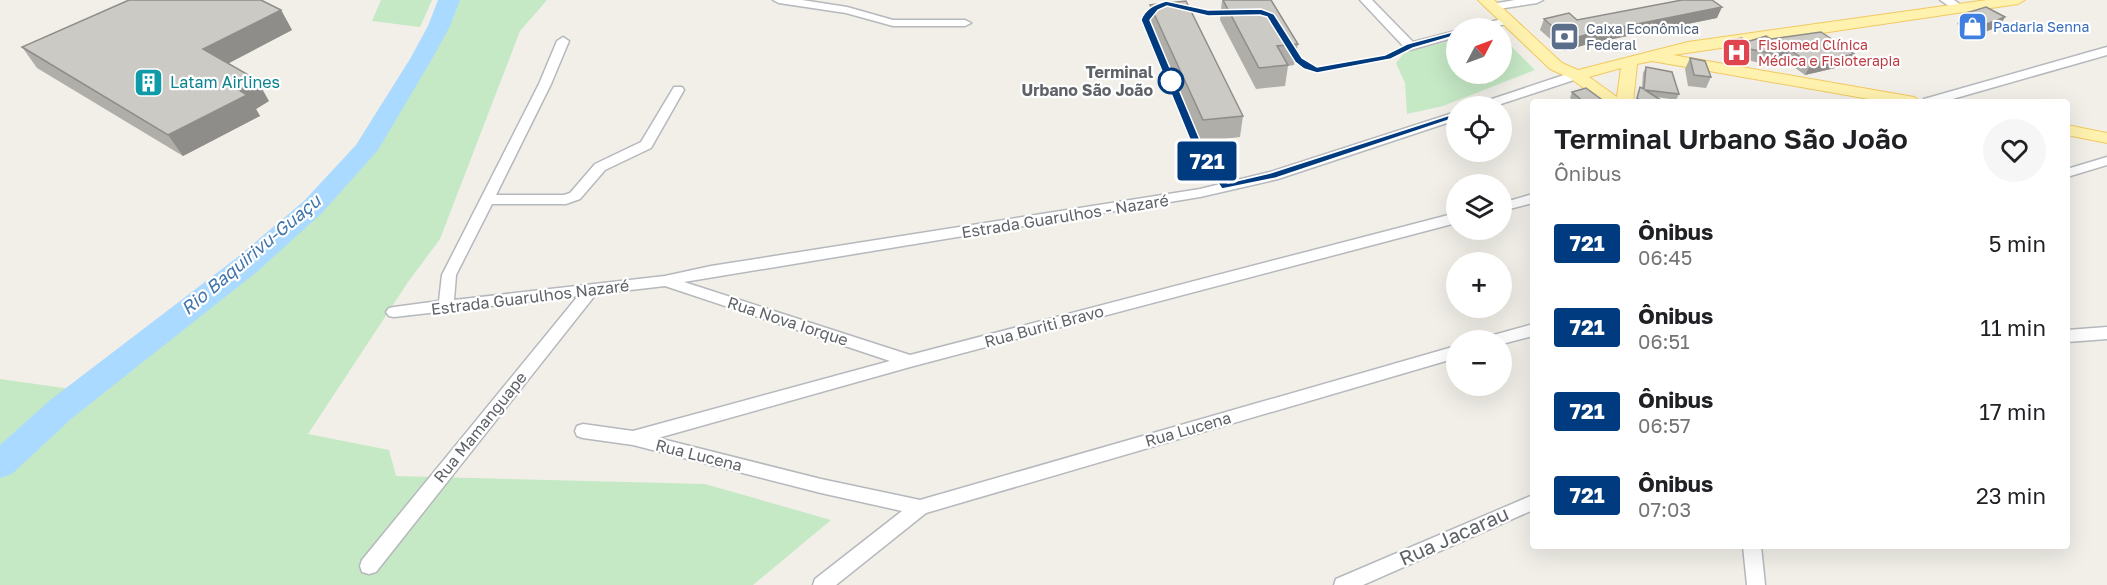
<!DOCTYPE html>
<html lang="pt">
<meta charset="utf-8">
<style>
body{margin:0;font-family:"Golos Text",sans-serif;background:#f6f6f6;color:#202124;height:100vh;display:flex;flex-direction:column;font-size:22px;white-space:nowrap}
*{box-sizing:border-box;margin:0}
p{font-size:20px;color:#757577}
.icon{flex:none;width:33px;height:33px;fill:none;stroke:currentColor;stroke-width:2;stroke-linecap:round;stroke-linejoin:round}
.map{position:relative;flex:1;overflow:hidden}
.drawer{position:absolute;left:1530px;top:99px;width:540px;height:450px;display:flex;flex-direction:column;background:#fff;border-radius:6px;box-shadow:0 6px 24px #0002}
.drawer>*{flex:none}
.badge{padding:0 12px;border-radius:4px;font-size:21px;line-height:39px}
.needle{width:39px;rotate:49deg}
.tools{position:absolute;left:1446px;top:18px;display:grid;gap:12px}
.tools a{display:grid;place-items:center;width:66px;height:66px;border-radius:50%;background:#fff;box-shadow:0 6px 24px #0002;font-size:30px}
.map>.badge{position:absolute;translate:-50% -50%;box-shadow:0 0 0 3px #fff}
.round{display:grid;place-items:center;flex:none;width:63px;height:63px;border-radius:32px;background:#f6f6f6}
.headline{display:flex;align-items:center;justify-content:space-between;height:102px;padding:0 24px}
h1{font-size:28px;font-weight:600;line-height:45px}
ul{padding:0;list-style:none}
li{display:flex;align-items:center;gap:18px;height:84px;padding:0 24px}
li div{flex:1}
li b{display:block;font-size:22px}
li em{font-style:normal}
li .badge{min-width:66px;font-weight:700;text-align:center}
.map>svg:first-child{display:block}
.green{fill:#c5e8c5}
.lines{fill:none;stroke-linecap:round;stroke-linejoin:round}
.river{fill:#aadaff;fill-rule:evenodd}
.minor-casing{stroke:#b5b8bc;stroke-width:3}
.major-casing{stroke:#f2c960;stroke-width:2}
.minor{fill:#fff;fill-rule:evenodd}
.major{fill:#fff2af;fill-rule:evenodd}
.wall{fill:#afaea9}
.shaded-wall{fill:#8f8d8a}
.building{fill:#cccac5;stroke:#8f8d8a;stroke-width:1.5}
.line{fill:#003b80;stroke:#fff;stroke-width:1.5}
.stop-dot{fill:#fff;stroke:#003b80;stroke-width:3}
.labels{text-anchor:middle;stroke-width:4.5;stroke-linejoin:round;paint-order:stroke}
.far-shop-label{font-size:14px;fill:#366cbe;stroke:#fff;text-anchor:start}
.far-service-label{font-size:14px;fill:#4e5e75;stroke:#fff;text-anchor:start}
.far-health-label{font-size:14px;fill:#be3a42;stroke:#fff;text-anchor:start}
.stop-label{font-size:16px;font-weight:bold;fill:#5f6368;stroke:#fff;text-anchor:end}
.culture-label{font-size:16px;fill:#0d838f;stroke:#fff;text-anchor:start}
.street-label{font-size:16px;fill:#5f6368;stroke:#fff}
.water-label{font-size:18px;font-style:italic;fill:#4174aa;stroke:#fff}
.near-street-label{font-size:20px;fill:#5f6368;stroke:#fff}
</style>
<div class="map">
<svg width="2107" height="585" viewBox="0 0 2107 585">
<rect width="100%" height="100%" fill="#f1efe8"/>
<path class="green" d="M381,0H432L420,27L372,21Z
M448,0H547L520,31L440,239L408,282L308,434L389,450L396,476L705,484L831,520L753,585H0V379L85,391L313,207L406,99Z
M1502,33L1503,38L1535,70L1443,106L1407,114L1405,83L1396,63L1404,53L1456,39V74H1502Z"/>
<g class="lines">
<path class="river" d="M438,0H460L450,26L432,59L378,150L322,213L259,270L71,419L12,474L0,478V445L49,401L239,256L304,201L356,145L410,59L428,26Z"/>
<defs>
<path id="minor" d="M773,0H802L847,7L893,20H965L971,23L965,26H893L846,13L779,3Z
M1360,0H1372L1413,42L1456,31V37L1410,50L1406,49Z
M1515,0H1543L1537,3L1492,10L1486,7L1492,4Z
M1940,0H1954L1965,8L1963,10H1955Z
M1506,18L1510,19V23L1489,28H1471L1473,26Z
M563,37L569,41L551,84L496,195H564L570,193L595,164L641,142L674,87H682L684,90L651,148L605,170L580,199L566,204H492L456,275L454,300L665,276L711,266L1200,189L1270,172L1456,112V120L1278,179L1200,197L684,282L910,355L1456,213V223L910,367L658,438L821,479L920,500L1456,346V358L926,513L836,585H813L815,579L902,511L821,493L633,445L583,438L577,436L575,431L577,426L583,424L633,431L890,361L665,286L596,294L376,572L369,574L362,572L360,566L362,560L578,296L394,317L389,316L386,312L389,308L394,307L439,301L442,275L539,84L557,41Z
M2107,47V55L1942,102H1922L1924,99Z
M1576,71L1580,72V78L1495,106H1478L1480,103Z
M2107,157V165L2067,177V169Z
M1533,194V203L1502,211V203Z
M1533,324V336L1502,344V340H1488L1490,336Z
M2107,327V339L2067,342V330Z
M1533,495V510L1363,585H1334L1336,579Z
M1743,546H1761L1765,585H1747Z"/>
<path id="major" d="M1478,0H1494L1562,63L1578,70L1688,42L1987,0H2025L2018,4L1673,55L1914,97L1922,102H1886L1652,61L1637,64L1633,102H1603L1570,78L1550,69ZM1621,68L1617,97L1589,77Z
M2067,125L2107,133V143L2067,135Z"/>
</defs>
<use href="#minor" class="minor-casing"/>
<use href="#major" class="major-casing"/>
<use href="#minor" class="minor"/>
<use href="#major" class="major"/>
</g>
<path class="wall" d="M1222,0L1298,44L1294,65L1288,66L1285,86L1256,89L1220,20Z
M1150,5L1243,116L1240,137L1201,142L1149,25Z
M281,10L292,30L228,63L269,101L256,109L260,116L183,156L37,68L22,47Z
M1963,14L2005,17L1999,27L1975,35L1957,24Z
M1717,18L1588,44L1564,51L1540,30L1544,19L1577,20Z
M1771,39L1848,65L1805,75L1784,60L1770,65L1742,59L1740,64L1725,62L1724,51L1729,40L1743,43Z
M1690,58L1711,77L1706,88L1688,86L1685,69Z
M1646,67L1679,94L1676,100L1657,97L1664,102H1635L1640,87L1642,88L1643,73Z
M1572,92L1605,102H1575L1570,98Z"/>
<path class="shaded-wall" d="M1722,7L1717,18L1588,44L1564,51L1568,40L1592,33Z
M281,10L292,30L216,70L203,49Z
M2005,17L1999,27L1975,35L1981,26Z
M1790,50L1784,60L1770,65L1775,54Z
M1854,54L1848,65L1805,75L1811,64Z
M257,80L269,101L256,109L260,116L183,156L168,135L239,90Z"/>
<path class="building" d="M129,0H261L281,10L203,49L257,80L239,90L247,95L168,135L22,47Z
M1223,0H1271L1298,44L1277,46L1288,65L1259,68Z
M1682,0H1712L1722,7L1592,33L1568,40L1544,19L1569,13L1577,20Z
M1186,1L1243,116L1203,120L1150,5Z
M1986,7L2005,17L1981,26L1963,14Z
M1821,32L1854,54L1811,64L1790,50L1775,54L1744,48L1745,54L1730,51L1729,40L1742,38L1743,43L1766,36L1771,39Z
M1690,58L1705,61L1711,77L1694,75Z
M1646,67L1672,72L1679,94L1645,90L1664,102H1643L1637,98L1640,87L1644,89Z
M1586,88L1605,102H1584L1572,92Z"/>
<path class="line" d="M1166,1L1208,10L1261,9L1274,14L1302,58L1317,67L1385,55L1407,44L1456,31L1461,34L1413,48L1391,59L1317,73L1304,69L1295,62L1267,17L1260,15L1208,16L1167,6L1158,10L1150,20L1203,147L1228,183L1270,173L1453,114L1461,116L1276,178L1222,189L1193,147L1141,20C1145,8 1156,4 1166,1Z"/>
<defs>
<symbol id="shop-square" viewBox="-11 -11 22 22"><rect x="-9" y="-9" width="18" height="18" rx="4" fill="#3f7fe0" stroke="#fff"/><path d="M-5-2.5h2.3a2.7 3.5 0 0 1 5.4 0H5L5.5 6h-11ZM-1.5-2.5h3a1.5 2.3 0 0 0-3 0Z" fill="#fff"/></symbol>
<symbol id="bank-square" viewBox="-11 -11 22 22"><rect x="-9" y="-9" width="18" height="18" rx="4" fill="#5c6f8a" stroke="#fff"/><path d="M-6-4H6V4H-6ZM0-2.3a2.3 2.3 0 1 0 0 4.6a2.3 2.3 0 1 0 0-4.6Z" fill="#fff"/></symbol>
<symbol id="hospital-square" viewBox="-11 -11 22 22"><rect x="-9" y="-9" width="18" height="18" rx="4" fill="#e0444e" stroke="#fff"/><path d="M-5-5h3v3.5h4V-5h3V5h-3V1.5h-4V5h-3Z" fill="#fff"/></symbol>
<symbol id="building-square" viewBox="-11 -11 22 22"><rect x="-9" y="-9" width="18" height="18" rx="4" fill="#0f9aa8" stroke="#fff"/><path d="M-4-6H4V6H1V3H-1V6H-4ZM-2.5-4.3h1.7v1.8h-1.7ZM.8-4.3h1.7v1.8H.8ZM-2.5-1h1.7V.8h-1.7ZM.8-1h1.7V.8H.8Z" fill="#fff"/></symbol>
</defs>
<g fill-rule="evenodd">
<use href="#shop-square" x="1956" y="10" width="33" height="33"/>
<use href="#bank-square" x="1548" y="20" width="33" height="33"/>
<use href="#hospital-square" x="1720" y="36" width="33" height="33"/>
<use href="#building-square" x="132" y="66" width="33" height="33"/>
</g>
<circle class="stop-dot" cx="1171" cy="81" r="12"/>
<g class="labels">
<g class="far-shop-label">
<text x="1993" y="32">Padaria Senna</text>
</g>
<g class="far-service-label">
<text x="1586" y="34">Caixa Econômica<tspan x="1586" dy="16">Federal</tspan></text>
</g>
<g class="far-health-label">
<text x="1758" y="50">Fisiomed Clínica<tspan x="1758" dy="16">Médica e Fisioterapia</tspan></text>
</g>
<g class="stop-label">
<text x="1153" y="78">Terminal<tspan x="1153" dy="18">Urbano São João</tspan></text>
</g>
<g class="culture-label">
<text x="170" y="88">Latam Airlines</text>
</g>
<g class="street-label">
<text transform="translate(1065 216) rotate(-9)" y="6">Estrada Guarulhos - Nazaré</text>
<text transform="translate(530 297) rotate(-7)" y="6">Estrada Guarulhos Nazaré</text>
<text transform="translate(788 321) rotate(18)" y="6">Rua Nova Iorque</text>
<text transform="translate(1044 326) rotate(-15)" y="6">Rua Buriti Bravo</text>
<text transform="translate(480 427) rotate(-51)" y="6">Rua Mamanguape</text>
<text transform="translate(1188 429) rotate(-16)" y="6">Rua Lucena</text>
<text transform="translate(699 455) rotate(14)" y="6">Rua Lucena</text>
</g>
<g class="water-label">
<text transform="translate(251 255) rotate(-40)" y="6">Rio Baquirivu-Guaçu</text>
</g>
<g class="near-street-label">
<text transform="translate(1454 536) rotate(-24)" y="7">Rua Jacarau</text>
</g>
</g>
</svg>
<div class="tools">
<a><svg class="needle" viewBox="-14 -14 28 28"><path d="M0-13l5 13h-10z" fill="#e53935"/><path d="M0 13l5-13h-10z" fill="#757577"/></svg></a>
<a><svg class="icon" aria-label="locate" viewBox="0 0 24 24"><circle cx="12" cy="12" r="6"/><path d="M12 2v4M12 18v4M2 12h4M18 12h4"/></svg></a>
<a><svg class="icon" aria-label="layers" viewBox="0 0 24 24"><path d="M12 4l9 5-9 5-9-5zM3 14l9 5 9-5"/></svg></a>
<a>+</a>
<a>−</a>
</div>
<b class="badge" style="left:1207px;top:161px;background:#003b80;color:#fff">721</b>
<section class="drawer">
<div class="headline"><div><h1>Terminal Urbano São João</h1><p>Ônibus</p></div><a class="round"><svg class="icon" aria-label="heart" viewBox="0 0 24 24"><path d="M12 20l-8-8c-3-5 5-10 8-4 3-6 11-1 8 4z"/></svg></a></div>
<ul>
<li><span class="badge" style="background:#003b80;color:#fff">721</span><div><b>Ônibus</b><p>06:45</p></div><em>5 min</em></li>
<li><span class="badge" style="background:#003b80;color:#fff">721</span><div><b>Ônibus</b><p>06:51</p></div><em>11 min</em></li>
<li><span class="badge" style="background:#003b80;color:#fff">721</span><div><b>Ônibus</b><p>06:57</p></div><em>17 min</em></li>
<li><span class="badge" style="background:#003b80;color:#fff">721</span><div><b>Ônibus</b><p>07:03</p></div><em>23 min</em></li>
</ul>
</section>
</div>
